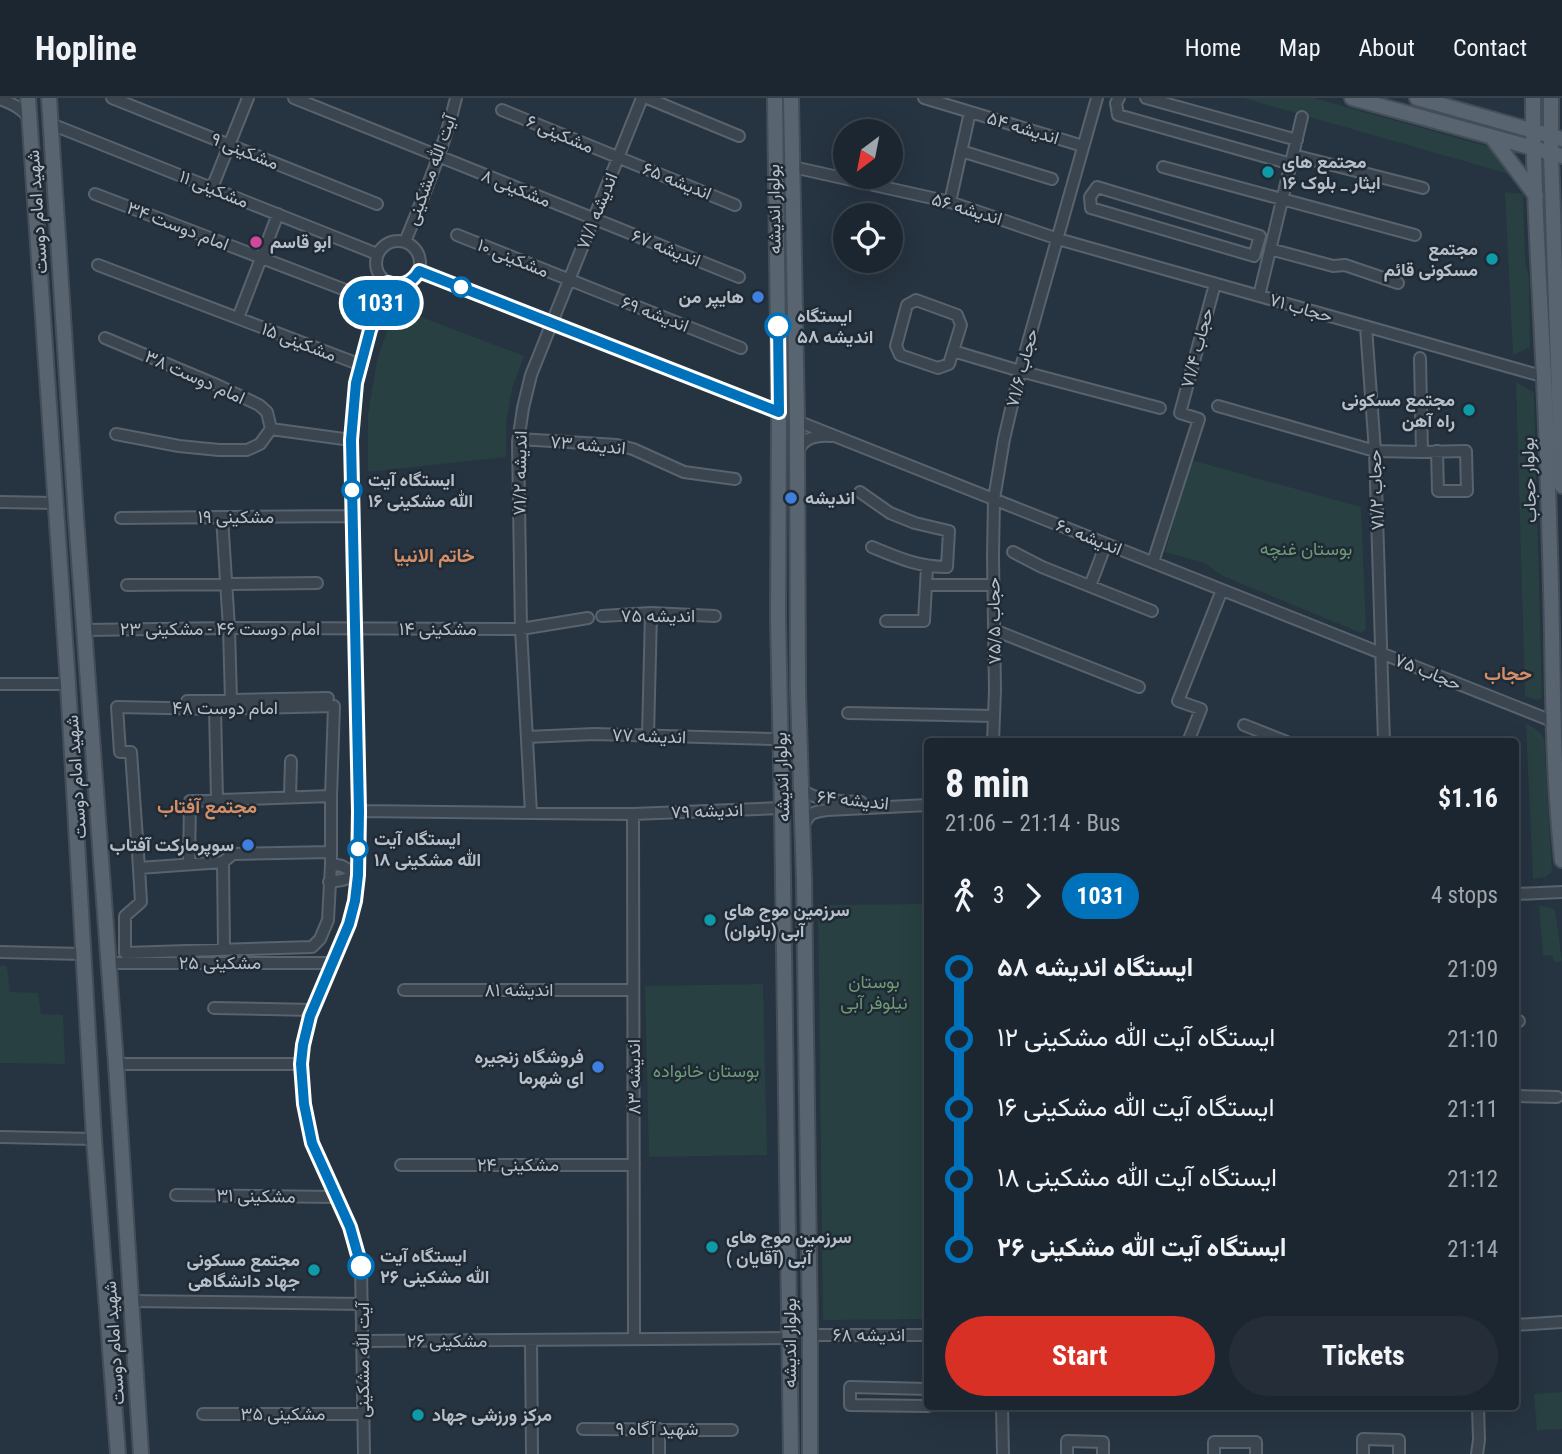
<!DOCTYPE html>
<meta charset="utf-8">
<style>
body{margin:0;font-family:"Roboto Condensed",Vazirmatn,sans-serif;background:#252e38;color:#f1f3f6;height:100vh;display:flex;flex-direction:column;font-size:26px;white-space:nowrap}
*{box-sizing:border-box;margin:0}
p{font-size:23px;color:#a0a5ab}
.icon{flex:none;width:38px;height:38px;fill:none;stroke:currentColor;stroke-width:2;stroke-linecap:round;stroke-linejoin:round}
.map{position:relative;flex:1;overflow:hidden}
.side{position:absolute;left:924px;top:640px;width:595px;height:672px;display:flex;flex-direction:column;background:#1c2630;border-radius:7px;box-shadow:0 7px 28px #0002,0 0 0 2px #3a434c}
.side>*{flex:none}
.badge{padding:0 14px;border-radius:23px;font-size:24px;line-height:46px}
.needle{width:46px;rotate:212deg}
.fabs{position:absolute;left:833px;top:21px;display:grid;gap:14px}
.fabs a{display:grid;place-items:center;width:70px;height:70px;border-radius:50%;background:#1c2630;box-shadow:0 7px 28px #0002,0 0 0 2px #3a434c;font-size:35px}
.map>.badge{position:absolute;translate:-50% -50%;box-shadow:0 0 0 4px #fff}
.legs{display:flex;align-items:center;gap:10px;height:77px;padding:0 21px;font-size:23px}
.legs p{margin-inline-start:auto}
.overview{display:flex;align-items:center;justify-content:space-between;height:119px;padding:0 21px}
h1{font-size:38px;font-weight:700;line-height:52px}
.action{display:flex;gap:14px;margin-top:auto;padding:14px 21px}
.action a{flex:1;height:80px;border-radius:42px;background:#d93025;color:#fff;font-size:28px;font-weight:700;line-height:80px;text-align:center}
.action a+a{background:#252e38;color:#f1f3f6}
ul{padding:0 21px;list-style:none}
li{display:flex;align-items:center;gap:24px;height:70px;font-size:26px}
li i{display:grid;place-items:center;width:10px;height:100%;margin:0 9px;background:currentColor}
li i::after{content:'';width:18px;height:18px;margin:-9px;border:5px solid;border-radius:50%;background:#1c2630}
li p{margin-inline-start:auto}
li:first-child i{background:linear-gradient(#0000 50%,currentColor 0)}
li:last-child i{background:linear-gradient(currentColor 50%,#0000 0)}
header{display:flex;align-items:center;gap:42px;box-sizing:border-box;height:98px;padding:0 35px;background:#1c2630;border-bottom:2px solid #3a434c}
header strong{font-size:33px}
nav{display:flex;gap:38px;margin-inline-start:auto;font-size:24px}
.map>svg:first-child{display:block}
.green{fill:#284041}
.lines{fill:none;stroke-linecap:round;stroke-linejoin:round}
.minor-casing{stroke:#58636d;stroke-width:14}
.major-casing{stroke:#444e59;stroke-width:18}
.minor{stroke:#3a4550;stroke-width:10}
.major{stroke:#586470;stroke-width:14}
.line-1-casing{stroke:#fff;stroke-width:16}
.line-1{stroke:#0072bc;stroke-width:10}
.culture-dot{fill:#0f9aa8;stroke:#1f2a35;stroke-width:2.5}
.hotel-dot{fill:#d1479c;stroke:#1f2a35;stroke-width:2.5}
.stop-1-dot{fill:#fff;stroke:#0072bc;stroke-width:3.5}
.shop-dot{fill:#3f7fe0;stroke:#1f2a35;stroke-width:2.5}
.labels{text-anchor:middle;stroke-width:5;stroke-linejoin:round;paint-order:stroke}
.street-label{font-size:18px;fill:#b7c0ca;stroke:#1f2a35}
.poi-label{font-size:18px;font-weight:bold;fill:#b7c0ca;stroke:#1f2a35;text-anchor:start}
.stop-label{font-size:18px;font-weight:bold;fill:#b7c0ca;stroke:#1f2a35;text-anchor:start}
.park-label{font-size:18px;fill:#6e9b75;stroke:#1f2a35}
.neighbourhood-label{font-size:19px;font-weight:bold;fill:#d48f68;stroke:#1f2a35}
</style>
<header>
<strong>Hopline</strong>
<nav><a>Home</a><a>Map</a><a>About</a><a>Contact</a></nav>
</header>
<div class="map">
<svg width="1562" height="1356" viewBox="0 0 1562 1356">
<rect width="100%" height="100%" fill="#263340"/>
<path class="green" d="M1243,0H1314L1490,49L1509,76Z
M1505,94L1523,96L1525,161L1529,180L1530,249L1513,257Z
M395,209L524,258L512,291L506,325V359L368,374V317L377,262Z
M1516,284L1534,294L1542,600L1536,602L1525,598Z
M1191,362L1361,409L1366,531L1361,535L1223,478L1204,465L1165,454Z
M1526,626L1536,631L1544,640L1552,774L1545,779L1533,781Z
M927,806V1221L823,1222L818,807Z
M1539,807L1547,809L1555,812L1562,863L1555,865L1552,857L1543,858Z
M0,868H7L10,894L38,895L41,916L63,917L65,966L0,965Z
M763,886L767,1057L649,1059L645,888Z
M1562,1294V1331L1537,1332L1534,1296Z"/>
<g class="lines">
<defs>
<path id="minor" d="M112,0L377,106
M294,0L739,179
M647,0L739,38
M924,0L1083,48
M1119,0L1116,5L1118,17L1291,66
M1146,0L1297,42
M0,1C12,6 21,9 29,20
M502,12L735,107
M51,26L377,156
M961,53L1052,81
M1293,57L1423,90
M793,69L950,104L1058,141L1545,279
M1163,69L1415,137
M1097,89L1260,138L1254,158L1091,110L1090,99Z
M212,90L248,0
M95,96L348,193
M950,104L970,14
M457,137L741,250
M376 165a22 22 0 1 1 44 0a22 22 0 1 1-44 0Z
M405,144C424,97 444,50 456,0
M1270,151L1333,168L1345,167L1398,185
M98,167L361,267
M419,173L779,314
M1259,198L1302,19
M916,202L957,217L961,227L949,266L938,270L900,257L896,248L907,207Z
M238,220L278,116
M1366,229L1375,353L1384,644
M105,240L217,287L259,307L267,314L271,331
M953,253L1020,273L1160,310
M1218,308L1375,353L1422,354L1420,260
M797,323L1552,623
M271,331L351,342
M116,336L179,348L219,352H247L260,346L271,331
M519,341L617,347L633,351L684,374L735,381
M798,353C804,339 817,337 831,338
M1422,354L1466,353L1467,393H1438L1437,353
M860,394L890,415L915,425L949,433L947,469C918,469 899,460 872,449
M0,404L55,405
M222,419L229,530L231,603
M121,420L352,418
M1013,454L1042,469L1152,513
M1153,464L1199,321L1180,315L1215,186
M127,487L317,485
M926,487H994
M1090,488L1106,446
M602,518L651,515L715,518
M886,523H924L927,469
M85,532L229,530L521,531L588,520
M994,532L1139,589
M0,586H68
M187,603L328,600
M215,611L217,702
M848,615L994,618
M1244,627L1287,644
M648,638L651,515
M527,639L594,636L772,641
M993,644L995,592L993,459L994,401L1004,341L1020,273L1097,0
M1188,644L1201,611L1178,603L1222,492
M802,692C819,704 841,703 861,704
M290,699L291,663
M359,713L633,716L782,710
M531,715L521,531L518,344L523,310L531,277L642,0
M633,716L634,1241
M803,729C809,715 812,714 827,712L928,707
M223,764L224,851
M189,766L190,703L331,698V766L328,822L320,841L312,849L125,855V818L141,804L139,770L223,764L233,756L331,754
M331,766L342,768L358,777
M139,770L131,654H120L117,609L215,611L334,608L331,698
M329,784L342,782L358,777
M1516,796L1562,794
M0,854L82,856
M108,865H331
M404,892H633
M214,910L313,912
M1516,923H1519
M116,966H301
M1516,998L1557,999
M0,1039L94,1041
M401,1067H634
M176,1097L336,1099
M130,1203L363,1206
M1516,1227L1562,1224
M810,1237H928
M531,1242L532,1356
M363,1243L789,1240
M928,1291L850,1289V1307L928,1308
M1002,1309L1003,1356
M203,1316H363
M583,1331L732,1332
M364,1356L361,1168L350,1128L312,1045L304,1006L301,966L303,947L310,918L349,826L355,803L358,777L359,713L351,342L357,285L370,232L388,185
M659,1356V1331
M1067,1356V1343L1103,1344V1356
M1214,1356V1344H1256V1356
M1363,1356V1341L1399,1342V1356
M1477,1356L1479,1342L1478,1309"/>
<path id="major" d="M28,0L68,586L94,1041L118,1356
M49,0L76,420L116,966L141,1356
M775,0L779,314L778,522L782,710L791,1356
M791,0L797,323L798,594L804,781L810,1237V1356
M1352,0L1562,58
M1417,0L1562,41
M1533,0C1533,120 1544,240 1547,360C1549,418 1551,477 1552,535C1553,611 1554,686 1562,762
M1551,0V55L1562,388
M1491,38L1536,98"/>
</defs>
<use href="#minor" class="minor-casing"/>
<use href="#major" class="major-casing"/>
<use href="#minor" class="minor"/>
<use href="#major" class="major"/>
</g>
<g class="lines">
<defs>
<path id="line-1" d="M361,1168L350,1129L312,1045L304,1006L301,966L303,947L310,918L349,826L355,803L358,777L359,713L351,342L356,285L370,232L388,185C402,189 412,185 419,173L779,314L778,228"/>
</defs>
<use href="#line-1" class="line-1-casing"/>
<use href="#line-1" class="line-1"/>
</g>
<g class="culture-dot">
<circle cx="1268" cy="74" r="7"/>
<circle cx="1492" cy="161" r="7"/>
<circle cx="1469" cy="312" r="7"/>
<circle cx="710" cy="822" r="7"/>
<circle cx="712" cy="1149" r="7"/>
<circle cx="314" cy="1172" r="7"/>
<circle cx="418" cy="1317" r="7"/>
</g>
<circle class="hotel-dot" cx="256" cy="144" r="7"/>
<g class="stop-1-dot">
<circle cx="461" cy="189" r="9"/>
<circle cx="778" cy="228" r="12"/>
<circle cx="352" cy="392" r="9"/>
<circle cx="358" cy="751" r="9"/>
<circle cx="361" cy="1168" r="12"/>
</g>
<g class="shop-dot">
<circle cx="758" cy="199" r="7"/>
<circle cx="791" cy="400" r="7"/>
<circle cx="248" cy="747" r="7"/>
<circle cx="598" cy="969" r="7"/>
</g>
<g class="labels">
<g class="street-label">
<text transform="translate(1023 30) rotate(17)" y="6">اندیشه ۵۴</text>
<text transform="translate(560 36) rotate(23)" y="6">مشکینی ۶</text>
<text transform="translate(245 53) rotate(22)" y="6">مشکینی ۹</text>
<text transform="translate(431 72) rotate(-70)" y="6">آیت الله مشکینی</text>
<text transform="translate(677 83) rotate(22)" y="6">اندیشه ۶۵</text>
<text transform="translate(516 90) rotate(22)" y="6">مشکینی ۸</text>
<text transform="translate(214 91) rotate(22)" y="6">مشکینی ۱۱</text>
<text transform="translate(774 111) rotate(-91)" y="6">بولوار اندیشه</text>
<text transform="translate(967 111) rotate(17)" y="6">اندیشه ۵۶</text>
<text transform="translate(597 113) rotate(-68)" y="6">اندیشه ۷۱/۱</text>
<text transform="translate(37 114) rotate(-94)" y="6">شهید امام دوست</text>
<text transform="translate(178 128) rotate(21)" y="6">امام دوست ۳۴</text>
<text transform="translate(666 150) rotate(22)" y="6">اندیشه ۶۷</text>
<text transform="translate(513 160) rotate(22)" y="6">مشکینی ۱۰</text>
<text transform="translate(1301 210) rotate(16)" y="6">حجاب ۷۱</text>
<text transform="translate(655 216) rotate(21)" y="6">اندیشه ۶۹</text>
<text transform="translate(299 244) rotate(21)" y="6">مشکینی ۱۵</text>
<text transform="translate(1197 250) rotate(-75)" y="6">حجاب ۷۱/۴</text>
<text transform="translate(1022 270) rotate(-75)" y="6">حجاب ۷۱/۶</text>
<text transform="translate(195 279) rotate(24)" y="6">امام دوست ۳۸</text>
<text transform="translate(588 347) rotate(5)" y="6">اندیشه ۷۳</text>
<text transform="translate(520 375) rotate(-89)" y="6">اندیشه ۷۱/۲</text>
<text transform="translate(1529 382) rotate(-92)" y="6">بولوار حجاب</text>
<text transform="translate(1376 392) rotate(-92)" y="6">حجاب ۷۱/۲</text>
<text x="236" y="425">مشکینی ۱۹</text>
<text transform="translate(1089 439) rotate(22)" y="6">اندیشه ۶۰</text>
<text x="658" y="524">اندیشه ۷۵</text>
<text transform="translate(994 523) rotate(-91)" y="6">حجاب ۷۵/۵</text>
<text x="220" y="537">امام دوست ۴۶ - مشکینی ۲۳</text>
<text x="438" y="537">مشکینی ۱۴</text>
<text transform="translate(1428 574) rotate(22)" y="6">حجاب ۷۵</text>
<text x="225" y="616">امام دوست ۴۸</text>
<text transform="translate(649 638) rotate(2)" y="6">اندیشه ۷۷</text>
<text transform="translate(76 679) rotate(-94)" y="6">شهید امام دوست</text>
<text transform="translate(782 679) rotate(-92)" y="6">بولوار اندیشه</text>
<text transform="translate(853 702) rotate(6)" y="6">اندیشه ۶۴</text>
<text transform="translate(707 713) rotate(-2)" y="6">اندیشه ۷۹</text>
<text x="220" y="871">مشکینی ۲۵</text>
<text x="519" y="898">اندیشه ۸۱</text>
<text transform="translate(634 979) rotate(-90)" y="6">اندیشه ۸۳</text>
<text x="518" y="1073">مشکینی ۲۴</text>
<text transform="translate(256 1098) rotate(1)" y="6">مشکینی ۳۱</text>
<text x="869" y="1243">اندیشه ۶۸</text>
<text x="447" y="1249">مشکینی ۲۶</text>
<text transform="translate(114 1245) rotate(-94)" y="6">شهید امام دوست</text>
<text transform="translate(790 1245) rotate(-90)" y="6">بولوار اندیشه</text>
<text transform="translate(363 1262) rotate(-90)" y="6">آیت الله مشکینی</text>
<text x="283" y="1322">مشکینی ۳۵</text>
<text x="657" y="1337">شهید آگاه ۹</text>
</g>
<g class="poi-label">
<text x="1282" y="70">مجتمع های<tspan x="1282" dy="21">ایثار _ بلوک ۱۶</tspan></text>
<text x="270" y="150">ابو قاسم</text>
<text x="1478" y="157" text-anchor="end">مجتمع<tspan x="1478" dy="21">مسکونی قائم</tspan></text>
<text x="744" y="205" text-anchor="end">هایپر من</text>
<text x="1455" y="308" text-anchor="end">مجتمع مسکونی<tspan x="1455" dy="21">راه آهن</tspan></text>
<text x="805" y="406">اندیشه</text>
<text x="234" y="753" text-anchor="end">سوپرمارکت آفتاب</text>
<text x="724" y="818">سرزمین موج های<tspan x="724" dy="21">آبی (بانوان)</tspan></text>
<text x="584" y="965" text-anchor="end">فروشگاه زنجیره<tspan x="584" dy="21">ای شهرما</tspan></text>
<text x="726" y="1145">سرزمین موج های<tspan x="726" dy="21">آبی (آقایان )</tspan></text>
<text x="300" y="1168" text-anchor="end">مجتمع مسکونی<tspan x="300" dy="21">جهاد دانشگاهی</tspan></text>
<text x="432" y="1323">مرکز ورزشی جهاد</text>
</g>
<g class="stop-label">
<text x="797" y="224">ایستگاه<tspan x="797" dy="21">اندیشه ۵۸</tspan></text>
<text x="368" y="388">ایستگاه آیت<tspan x="368" dy="21">الله مشکینی ۱۶</tspan></text>
<text x="374" y="747">ایستگاه آیت<tspan x="374" dy="21">الله مشکینی ۱۸</tspan></text>
<text x="380" y="1164">ایستگاه آیت<tspan x="380" dy="21">الله مشکینی ۲۶</tspan></text>
</g>
<g class="park-label">
<text x="1306" y="457">بوستان غنچه</text>
<text x="874" y="890">بوستان<tspan x="874" dy="21">نیلوفر آبی</tspan></text>
<text x="706" y="979">بوستان خانواده</text>
</g>
<g class="neighbourhood-label">
<text x="434" y="464">خاتم الانبیا</text>
<text x="1508" y="582">حجاب</text>
<text x="207" y="715">مجتمع آفتاب</text>
</g>
</g>
</svg>
<div class="fabs">
<a><svg class="needle" viewBox="-14 -14 28 28"><path d="M0-13l5 13h-10z" fill="#e53935"/><path d="M0 13l5-13h-10z" fill="#a0a5ab"/></svg></a>
<a><svg class="icon" aria-label="locate" viewBox="0 0 24 24"><circle cx="12" cy="12" r="6"/><path d="M12 2v4M12 18v4M2 12h4M18 12h4"/></svg></a>
</div>
<b class="badge" style="left:381px;top:205px;background:#0072bc;color:#fff">1031</b>
<section class="side">
<div class="overview"><div><h1>8 min</h1><p>21:06 – 21:14 · Bus</p></div><b>$1.16</b></div>
<div class="legs"><svg class="icon" aria-label="walk" viewBox="0 0 24 24"><circle cx="13" cy="4" r="2"/><path d="M13 8l-2 6 4 7M11 14l-3 7M7 12l3-4h3l4 4"/></svg>3<svg class="icon" aria-label="forward" viewBox="0 0 24 24"><path d="M9 5l7 7-7 7"/></svg><b class="badge" style="background:#0072bc;color:#fff">1031</b><p>4 stops</p></div>
<ul>
<li><i style="color:#0072bc"></i><b>ایستگاه اندیشه ۵۸</b><p>21:09</p></li>
<li><i style="color:#0072bc"></i><span>ایستگاه آیت الله مشکینی ۱۲</span><p>21:10</p></li>
<li><i style="color:#0072bc"></i><span>ایستگاه آیت الله مشکینی ۱۶</span><p>21:11</p></li>
<li><i style="color:#0072bc"></i><span>ایستگاه آیت الله مشکینی ۱۸</span><p>21:12</p></li>
<li><i style="color:#0072bc"></i><b>ایستگاه آیت الله مشکینی ۲۶</b><p>21:14</p></li>
</ul>
<div class="action"><a>Start</a><a>Tickets</a></div>
</section>
</div>
